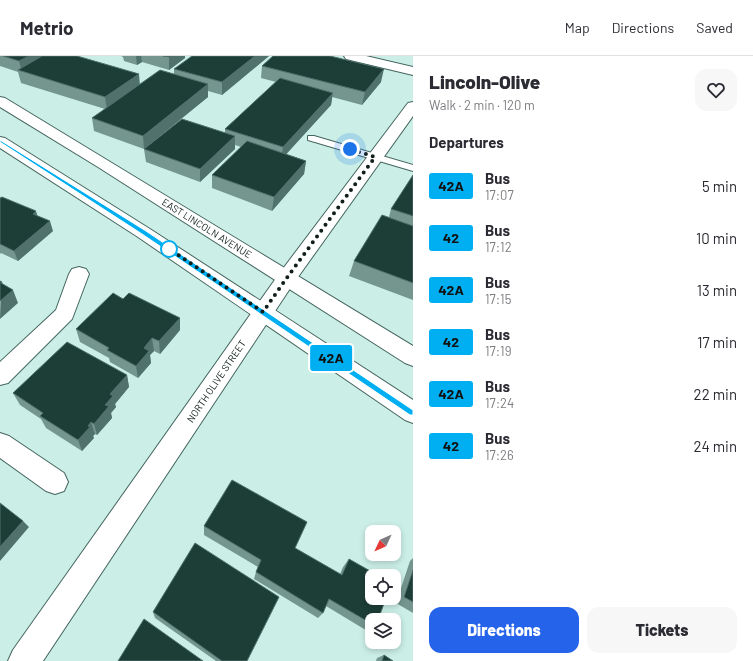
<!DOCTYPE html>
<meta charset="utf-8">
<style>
body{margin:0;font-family:Barlow,sans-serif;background:#f7f7f7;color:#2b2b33;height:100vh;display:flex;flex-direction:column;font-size:15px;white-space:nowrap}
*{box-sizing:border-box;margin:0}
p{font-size:13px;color:#7c7c81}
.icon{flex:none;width:22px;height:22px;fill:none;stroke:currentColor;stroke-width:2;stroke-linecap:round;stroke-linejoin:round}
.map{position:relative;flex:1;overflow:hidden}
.side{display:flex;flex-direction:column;background:#fff;width:340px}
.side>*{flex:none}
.badge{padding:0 8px;border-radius:3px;font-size:14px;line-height:26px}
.needle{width:26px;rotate:226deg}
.tools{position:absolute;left:365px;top:469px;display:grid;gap:8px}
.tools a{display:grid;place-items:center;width:36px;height:36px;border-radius:8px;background:#fff;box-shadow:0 2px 6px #0003;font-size:20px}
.you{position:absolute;width:20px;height:20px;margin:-10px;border:3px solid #fff;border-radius:50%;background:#1a73e8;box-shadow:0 0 0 6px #1a73e833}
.map>.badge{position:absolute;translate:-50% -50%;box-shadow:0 0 0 2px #fff}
h2{padding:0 16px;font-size:15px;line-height:36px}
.round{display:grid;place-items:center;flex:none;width:42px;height:42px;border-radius:12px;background:#f7f7f7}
.summary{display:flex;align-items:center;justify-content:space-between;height:68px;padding:0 16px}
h1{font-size:19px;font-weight:800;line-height:30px}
.cta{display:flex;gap:8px;margin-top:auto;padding:8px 16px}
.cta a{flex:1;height:46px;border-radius:12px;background:#2563eb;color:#fff;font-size:16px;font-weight:800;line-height:46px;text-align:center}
.cta a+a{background:#f7f7f7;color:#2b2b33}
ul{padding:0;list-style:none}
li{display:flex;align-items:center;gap:12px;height:52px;padding:0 16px}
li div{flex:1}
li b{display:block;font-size:15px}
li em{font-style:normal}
li .badge{min-width:44px;font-weight:700;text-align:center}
header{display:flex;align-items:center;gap:24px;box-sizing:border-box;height:56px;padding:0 20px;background:#fff;border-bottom:1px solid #e1e1e2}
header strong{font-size:19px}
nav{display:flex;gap:22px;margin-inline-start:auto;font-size:14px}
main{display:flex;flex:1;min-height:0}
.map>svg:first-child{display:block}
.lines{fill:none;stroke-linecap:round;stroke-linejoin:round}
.service-casing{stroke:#44655e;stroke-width:2}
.minor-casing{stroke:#44655e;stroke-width:2}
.primary-casing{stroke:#44655e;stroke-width:2}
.service{fill:#fff;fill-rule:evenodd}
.minor{fill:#fff;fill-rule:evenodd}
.primary{fill:#fff;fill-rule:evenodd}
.wall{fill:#74968f}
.shaded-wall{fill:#51726c}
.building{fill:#1d3d37;stroke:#51726c}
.line{fill:#00aff2;stroke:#fff}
.walk{stroke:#111f1c;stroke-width:4;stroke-dasharray:0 7.2}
.stop-dot{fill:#fff;stroke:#00aff2;stroke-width:2}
.labels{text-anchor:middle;stroke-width:4;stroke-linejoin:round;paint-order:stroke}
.street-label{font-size:10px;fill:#111f1c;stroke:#fff}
</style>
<header>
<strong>Metrio</strong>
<nav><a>Map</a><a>Directions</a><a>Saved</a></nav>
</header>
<main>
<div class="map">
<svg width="413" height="605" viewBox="0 0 413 605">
<rect width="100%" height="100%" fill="#cbefe7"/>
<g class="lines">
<defs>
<path id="service" d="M308,80H314L413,109V115L308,84Z"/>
<path id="minor" d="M344,0H366L413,11V19L346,3Z
M413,46V60L293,228L43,605H8L13,594L279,218L408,47Z
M79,211L86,213L89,218L72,263L8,327L0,329V306L56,254L69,218L72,213Z
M0,377L9,380L64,417L68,426L64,435L55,438L46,435L0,402Z"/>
<path id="primary" d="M0,41L5,42L413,290V310L405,307L98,111L0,51Z
M0,81L5,82L150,173L413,344V367L405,364L138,181L0,92Z"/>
</defs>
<use href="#service" class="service-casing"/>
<use href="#minor" class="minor-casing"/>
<use href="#primary" class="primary-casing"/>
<use href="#service" class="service"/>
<use href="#minor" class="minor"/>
<use href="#primary" class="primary"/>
</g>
<path class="wall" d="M0,0H77L140,28L174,18V13L269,0L222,39L208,35V41L144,93L94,75L92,62L105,53L21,27L18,16L0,10Z
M121,0H185V2L169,14L142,6L137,9L124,5L123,1Z
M262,10L381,26L362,49L332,41L331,49L286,98L306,105L304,118L272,155L212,132V119L241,91L235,89V93L200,126L146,106L144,93L225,77V73L276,26L261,22Z
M413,119V244L349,220L354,205L389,161L391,153Z
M0,142L38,160L53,175L18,205L1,197L0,198Z
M123,243L180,262V274L160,298L154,295L150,299L151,307L138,322L110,306L109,302L80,286L76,273Z
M127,319L129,331L115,348L116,351L111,357L112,362L97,379L95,378L93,380L94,382L82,395L46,372L41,363L20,349L13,337Z
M204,470L295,492L340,518L343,511L349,503L372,564V573L369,576L326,550L323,557L318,562L254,523L256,516L258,511L204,479Z
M413,502V557L396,547L410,505Z
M153,556L247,605H216L155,562Z
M384,599L393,605H376L377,602Z"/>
<path class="shaded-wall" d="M29,0H54L22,16L19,5Z
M136,0H141L142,6L137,9Z
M171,0H185V2L169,14V1Z
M255,0H269L222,39V26Z
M384,13L381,26L362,49L365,36Z
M139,18L140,30L107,54L105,41Z
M208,28V41L144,93L143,80Z
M333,37L331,49L281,104L283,91Z
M235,80V93L200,126V113Z
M306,105L304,118L272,155L274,141Z
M36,155L39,165L33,158Z
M50,165L53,175L18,205L14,195Z
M2,226L7,238L13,234L18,247L0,263L1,227Z
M180,262V274L160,298L159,285Z
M152,282L154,295L150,299L151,307L138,322L136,310L144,292Z
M127,319L129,331L115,348L116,351L111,357L112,362L97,379L94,368L105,349L110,338Z
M91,366L95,378L93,380L94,382L82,395L78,384Z
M23,465L29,471L0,505V491Z"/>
<path class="building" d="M3,0H29L19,5Z
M42,0H77L139,18L105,41L18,14Z
M163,0H171L169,1Z
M192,0H255L222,26L174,13Z
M273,0H330L384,13L365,36L262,10Z
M160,14L208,28L143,80L92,62Z
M280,22L333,37L283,91L225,73Z
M182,63L235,80L200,113L144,93Z
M247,85L306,105L274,141L212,119Z
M413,119V160L391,153Z
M2,141L36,155L33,158L50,165L14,195L0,188V142Z
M382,159L413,170V227L354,205Z
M0,225L2,226L1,227L13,234L0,245Z
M113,237L123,243L129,237L180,262L159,285L152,282L144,292L149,295L136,310L107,294L109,292L76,273Z
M67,286L127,319L110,338L113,340L105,349L109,350L94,368L91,366L88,370L90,371L78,384L40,360L43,357L13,337Z
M232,424L307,466L295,492L342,519L349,503L379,520H372V542H386L378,564H372V568L329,543L323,557L256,516L261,504L204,470Z
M0,447L23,465L0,491Z
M195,487L279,541L247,605H222L153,556Z
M413,514V546L404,541Z
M144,563L203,605H118Z
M384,599L393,605H382Z"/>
<path class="line" d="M0,84L146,175L413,354V359H410L142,178L0,86Z"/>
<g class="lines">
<path class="walk" d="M169,193L168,192L263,256L286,223L375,101L350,93"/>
</g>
<circle class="stop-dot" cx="169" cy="193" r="8"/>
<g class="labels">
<g class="street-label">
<text transform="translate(207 172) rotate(32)" y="4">EAST LINCOLN AVENUE</text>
<text transform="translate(216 325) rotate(-56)" y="4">NORTH OLIVE STREET</text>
</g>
</g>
</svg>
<div class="tools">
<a><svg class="needle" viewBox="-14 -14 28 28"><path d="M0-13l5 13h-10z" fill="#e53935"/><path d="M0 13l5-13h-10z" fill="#7c7c81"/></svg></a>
<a><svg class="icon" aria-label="locate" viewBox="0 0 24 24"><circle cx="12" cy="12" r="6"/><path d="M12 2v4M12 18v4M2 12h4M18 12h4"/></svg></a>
<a><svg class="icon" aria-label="layers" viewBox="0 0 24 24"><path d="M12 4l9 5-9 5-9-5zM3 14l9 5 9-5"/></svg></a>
</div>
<div class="you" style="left:350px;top:93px"></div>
<b class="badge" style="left:331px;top:302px;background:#00aff2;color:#111">42A</b>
</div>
<section class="side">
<div class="summary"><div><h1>Lincoln-Olive</h1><p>Walk · 2 min · 120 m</p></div><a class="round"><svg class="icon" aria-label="heart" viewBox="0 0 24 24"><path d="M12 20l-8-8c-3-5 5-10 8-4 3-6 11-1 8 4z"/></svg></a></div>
<h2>Departures</h2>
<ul>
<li><span class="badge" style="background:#00aff2;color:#111">42A</span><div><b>Bus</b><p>17:07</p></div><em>5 min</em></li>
<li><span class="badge" style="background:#00aff2;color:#111">42</span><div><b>Bus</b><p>17:12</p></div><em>10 min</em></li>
<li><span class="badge" style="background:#00aff2;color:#111">42A</span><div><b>Bus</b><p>17:15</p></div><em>13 min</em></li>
<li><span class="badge" style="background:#00aff2;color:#111">42</span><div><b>Bus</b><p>17:19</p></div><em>17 min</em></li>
<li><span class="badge" style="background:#00aff2;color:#111">42A</span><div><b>Bus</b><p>17:24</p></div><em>22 min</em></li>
<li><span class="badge" style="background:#00aff2;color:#111">42</span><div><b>Bus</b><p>17:26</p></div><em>24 min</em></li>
</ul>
<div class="cta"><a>Directions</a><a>Tickets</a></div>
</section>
</main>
